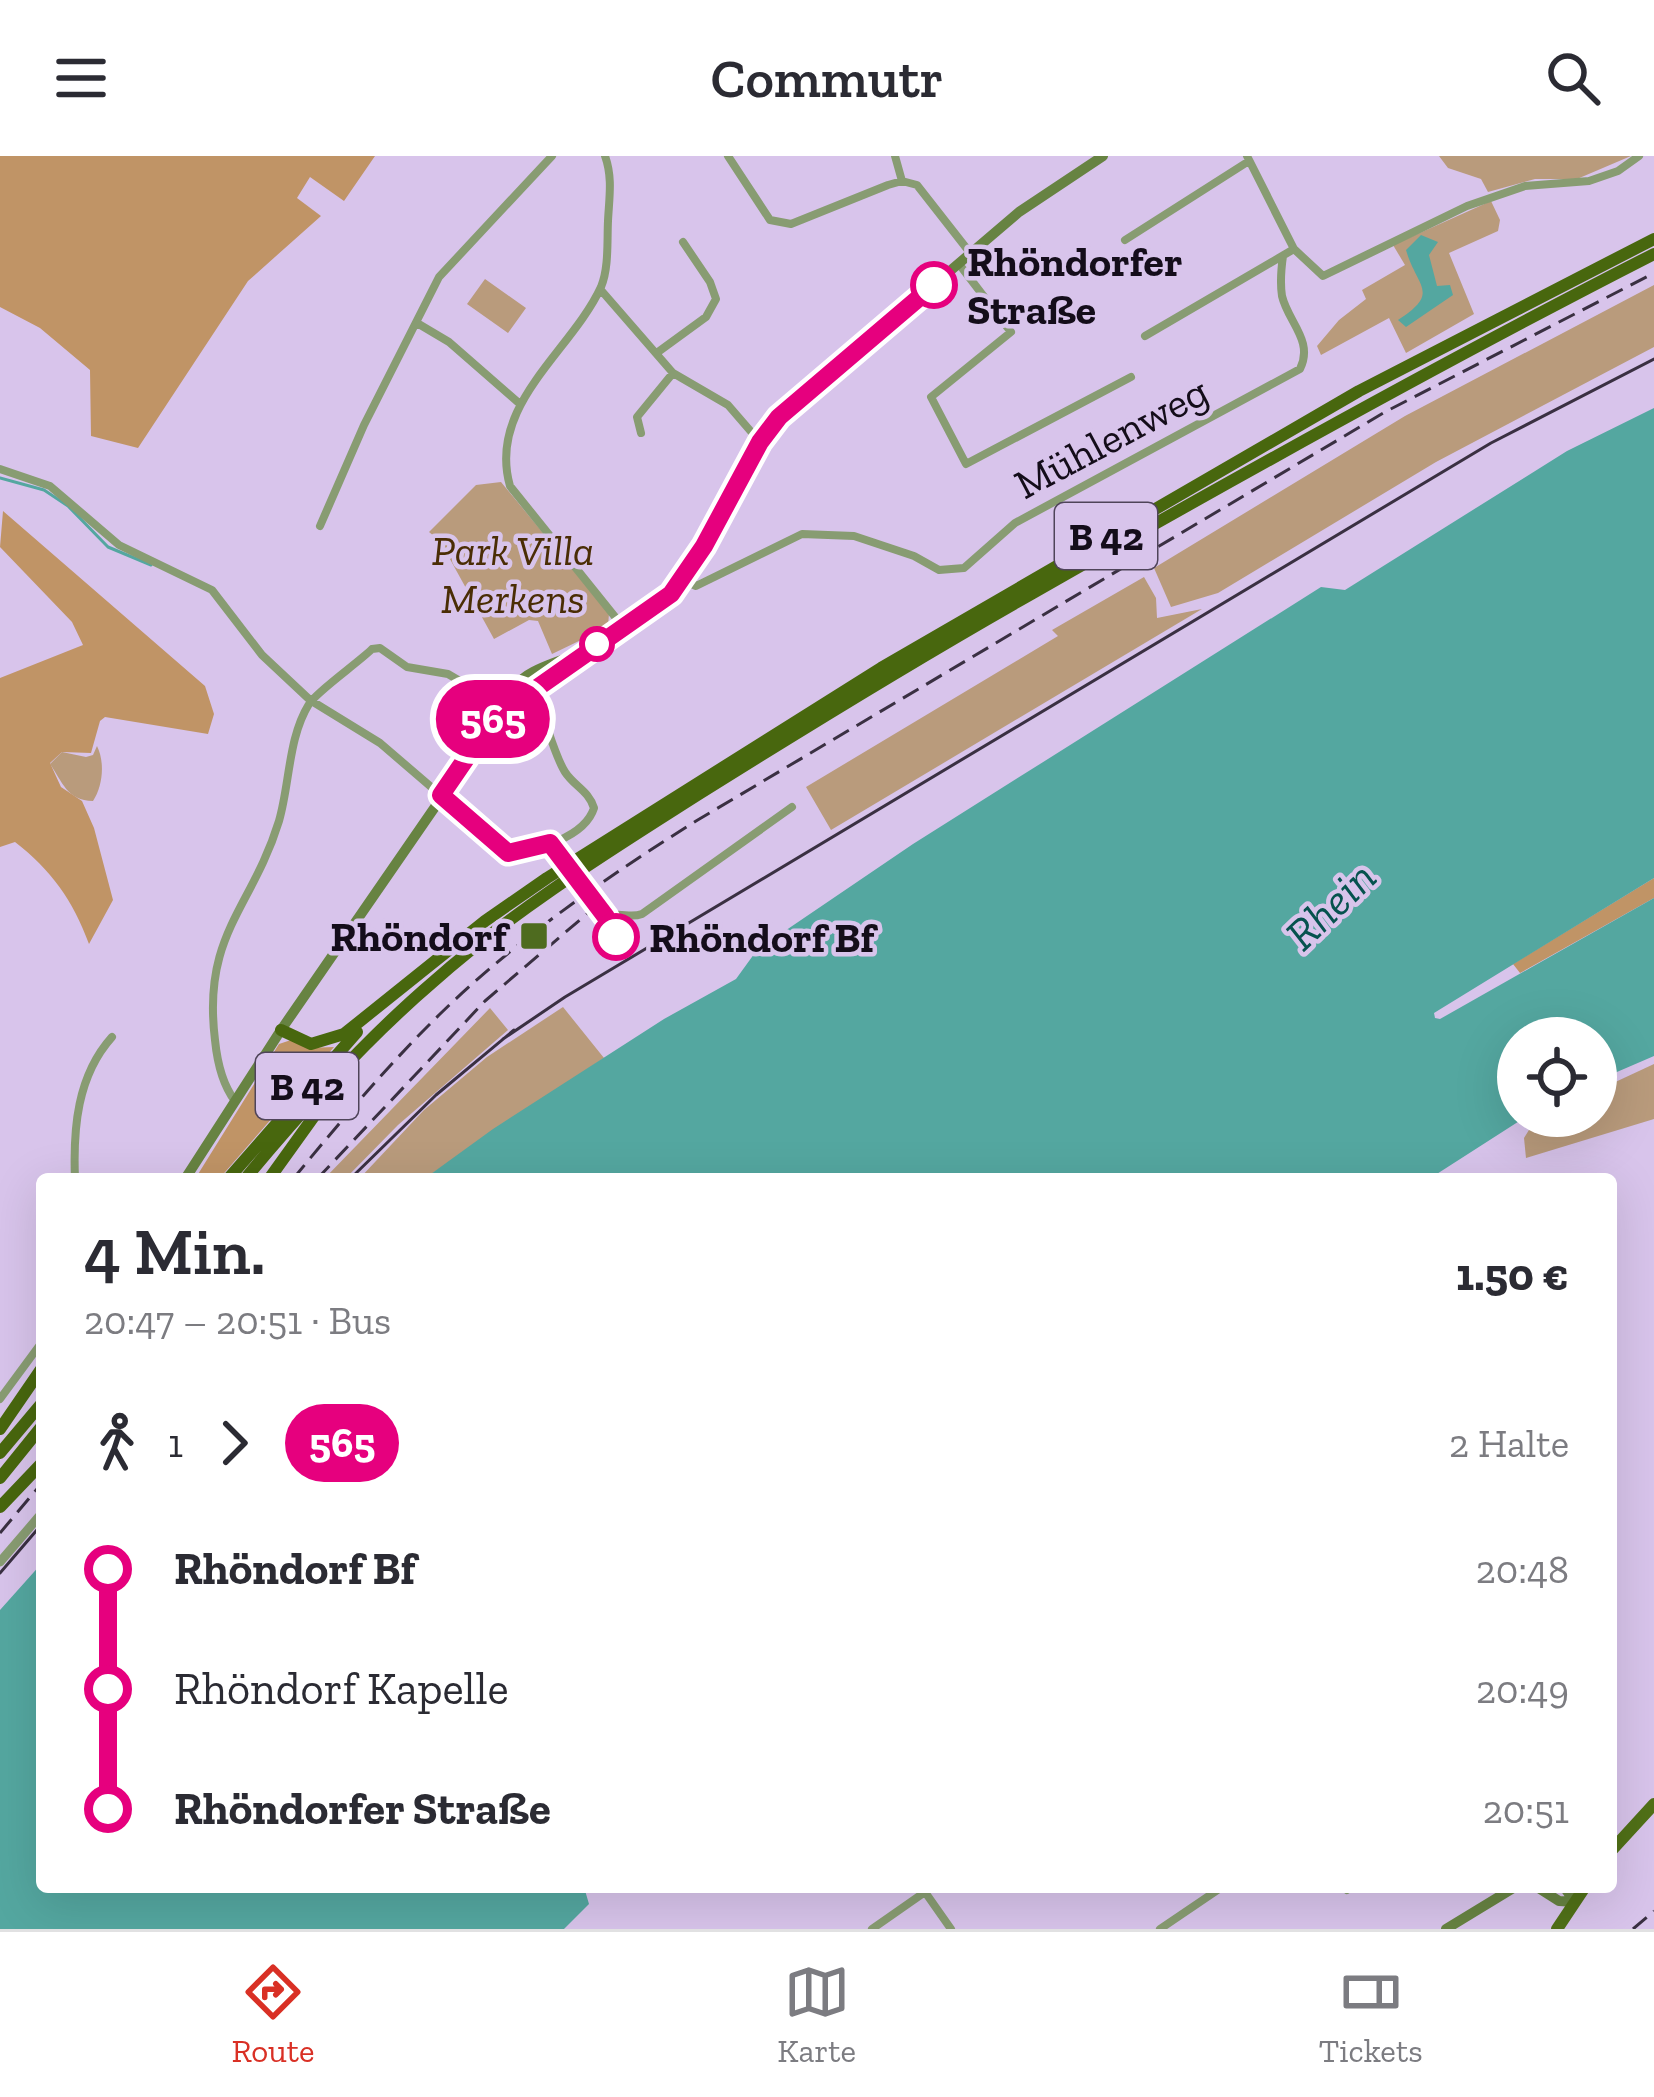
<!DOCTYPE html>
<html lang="de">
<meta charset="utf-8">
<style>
body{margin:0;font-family:"Zilla Slab",serif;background:#f2f2f3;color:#2b2b33;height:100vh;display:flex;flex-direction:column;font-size:45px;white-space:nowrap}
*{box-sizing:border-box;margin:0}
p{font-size:39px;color:#7c7c81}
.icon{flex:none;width:66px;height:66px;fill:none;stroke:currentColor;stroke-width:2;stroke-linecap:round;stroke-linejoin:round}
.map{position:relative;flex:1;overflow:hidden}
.side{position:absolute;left:36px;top:1017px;width:1581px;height:720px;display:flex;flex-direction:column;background:#fff;border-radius:12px;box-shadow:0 12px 48px #0002}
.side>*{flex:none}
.badge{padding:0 24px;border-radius:39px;font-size:42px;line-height:78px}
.fabs{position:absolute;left:1497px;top:861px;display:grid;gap:24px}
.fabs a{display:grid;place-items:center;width:120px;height:120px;border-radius:50%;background:#fff;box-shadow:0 12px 48px #0002;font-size:60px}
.map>.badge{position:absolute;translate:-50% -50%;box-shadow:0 0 0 6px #fff}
.legs{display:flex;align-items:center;gap:18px;height:132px;padding:0 48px;font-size:39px}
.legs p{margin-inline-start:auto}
.overview{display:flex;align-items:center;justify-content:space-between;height:204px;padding:0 48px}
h1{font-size:66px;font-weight:600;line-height:90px}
ul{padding:0 48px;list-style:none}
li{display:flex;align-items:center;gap:42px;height:120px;font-size:45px}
li i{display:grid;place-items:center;width:18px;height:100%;margin:0 15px;background:currentColor}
li i::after{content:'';width:30px;height:30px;margin:-15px;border:9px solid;border-radius:50%;background:#fff}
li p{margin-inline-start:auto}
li:first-child i{background:linear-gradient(#0000 50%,currentColor 0)}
li:last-child i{background:linear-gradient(currentColor 50%,#0000 0)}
header{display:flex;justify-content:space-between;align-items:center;height:156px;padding:0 48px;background:#fff;font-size:54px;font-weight:600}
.dock{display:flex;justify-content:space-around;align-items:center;height:168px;border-top:3px solid #e1e1e2;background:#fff;font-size:33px;color:#7c7c81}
.dock a{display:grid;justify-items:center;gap:6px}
.dock .active{color:#d93025}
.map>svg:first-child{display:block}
.green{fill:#b99b7c}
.forest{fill:#c09466}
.water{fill:#54a7a0}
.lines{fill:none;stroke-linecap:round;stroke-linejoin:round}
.stream{stroke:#54a7a0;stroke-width:3}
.minor-tunnel{stroke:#b19fc1;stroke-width:8;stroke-dasharray:8 4;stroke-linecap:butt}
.minor{stroke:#889c72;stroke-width:8}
.tertiary{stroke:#889c72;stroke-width:9}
.secondary{stroke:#678342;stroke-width:10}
.primary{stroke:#507017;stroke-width:12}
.trunk{stroke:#48670e;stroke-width:12}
.tram{stroke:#3a3042;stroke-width:3}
.rail{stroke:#3a3042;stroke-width:3;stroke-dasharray:18 9;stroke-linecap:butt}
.line-1-casing{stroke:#fff;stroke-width:27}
.line-1{stroke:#e6007e;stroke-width:18}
.stop-1-dot{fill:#fff;stroke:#e6007e;stroke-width:6}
.poi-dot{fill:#4e6b1f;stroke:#d8c4eb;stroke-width:4.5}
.labels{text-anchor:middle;stroke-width:9;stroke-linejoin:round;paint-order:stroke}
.shield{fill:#d8c4eb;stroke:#4f4459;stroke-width:3}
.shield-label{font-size:39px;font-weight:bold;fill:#140d1a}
.stop-label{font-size:42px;font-weight:bold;fill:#140d1a;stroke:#d8c4eb;text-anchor:start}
.street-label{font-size:42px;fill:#140d1a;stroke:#d8c4eb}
.park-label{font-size:42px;font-style:italic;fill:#4a2d05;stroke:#d8c4eb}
.poi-label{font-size:42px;font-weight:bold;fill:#140d1a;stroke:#d8c4eb;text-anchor:end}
.water-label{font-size:45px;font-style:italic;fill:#06524e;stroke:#d8c4eb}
</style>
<header><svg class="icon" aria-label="menu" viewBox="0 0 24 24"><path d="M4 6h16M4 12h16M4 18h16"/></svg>Commutr<svg class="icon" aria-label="search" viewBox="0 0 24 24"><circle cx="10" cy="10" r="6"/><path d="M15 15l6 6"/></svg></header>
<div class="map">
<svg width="1654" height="1773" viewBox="0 0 1654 1773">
<rect width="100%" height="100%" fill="#d8c4eb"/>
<path class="green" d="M1439,0H1631L1577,23H1535L1488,36L1481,23L1448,12Z
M1491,45L1500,64L1498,75L1449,97L1474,158L1406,197L1389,162L1321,199L1317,190L1339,164L1366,143L1362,134L1405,109L1393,89Z
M485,123L526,152L508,177L467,148Z
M1654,129V191L1436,306L1218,437L1171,451L1154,412L1405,260Z
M501,326L609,457L608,471L552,498L538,465L529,464L494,483L440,385L429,376L476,329Z
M1144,421L1156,442L1157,462L1202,453L831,674L806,631L1058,480L1052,474Z
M97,590C105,606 103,630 93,645C67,645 62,625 50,608L62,596L86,601L93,599Z
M563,851L604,902L424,1023H359L424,954L487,901Z
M490,852L508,874L398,969L345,1023H324Z
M1654,908V963L1526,1002L1524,982L1537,961L1596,960V935Z"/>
<path class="forest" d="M0,0H375L344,45L310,21L297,42L321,60L248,125L138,292L91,280L90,214L40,172L0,151Z
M3,355L205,530L214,558L208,578L105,561L100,565L91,597L62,596L50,607L61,631L82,645L94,672L113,744L89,788C73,744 51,714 15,686L0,691V522L83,489L72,466L0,391Z
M1654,722V742L1520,817L1513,808Z
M291,884L307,892L334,891L219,1023H195L279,888Z"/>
<path class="water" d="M1421,79L1438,86L1429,99L1437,130L1450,129L1453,139L1406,171L1398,164C1441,136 1417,132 1406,94Z
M1654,252V722L1434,857L1435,862L1440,863L1654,742V900L1596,925V882H1518V960H1527L1429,1023H424L493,973L664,863L736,823L757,794L913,688L1321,431L1345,434L1567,295Z
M42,1407V1731H584L589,1748L564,1773H0V1454Z"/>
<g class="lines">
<path class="stream" d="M0,322L44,334L68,350L108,391L151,409"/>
<path class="minor-tunnel" d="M573,717L600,754"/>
<path class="minor" d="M605,0C613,22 609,43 608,65C607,85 609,112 601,131C571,196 487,249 510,330L624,472
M728,0L770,64L791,68L888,29L902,25L917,29L971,98
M895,0L902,25
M1247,0L1294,93L1323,120L1467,50L1525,30L1589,25L1618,15L1639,0
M1125,84L1249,5
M959,108L1011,176L931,241L966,308L1131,221
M600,133L673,217L728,249L760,286
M417,167L449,186L520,248
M1145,180L1294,93
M658,196L706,161L716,143L710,126L683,86
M641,277L637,261L673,217
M0,313L50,330L119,389L212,434L262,499L310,544L380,587L508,697C537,695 585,681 594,652C589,635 574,630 565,616C553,597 545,559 533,535
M320,370L364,269L439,121L552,0
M682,424L696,430L802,378L854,380L914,400L939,414L964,412L1015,367L1300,213C1314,185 1288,166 1282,140C1280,127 1281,114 1283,100
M550,687L562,702
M600,754L606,761C620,755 629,763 642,758L792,651
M235,945C222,928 217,904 215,884C202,778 252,753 279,665C290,627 288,582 309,548C316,536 359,506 372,493L380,492L407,511L448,518L504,551
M75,1023C73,973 77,920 112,881
M0,1243L42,1186
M1345,1731L1347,1734
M872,1773L925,1736L951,1773
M1160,1773L1222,1731"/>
<path class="tertiary" d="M0,1406L42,1357"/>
<path class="secondary" d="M504,551L527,539L671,438L704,390L760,286L779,261L1019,56L1103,0
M185,1023L281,874L504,551C515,517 542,511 573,500
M1537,1731L1559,1745L1575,1746
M1564,1731L1575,1746
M1446,1773L1515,1731"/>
<path class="primary" d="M1611,1695L1654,1648
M1557,1773L1585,1731"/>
<path class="trunk" d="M281,874L311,888L344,878L485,765L547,722L881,512L1359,235L1654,83
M228,1023L357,876
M245,1023C303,953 364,885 433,826C514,754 608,696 699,638C809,569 920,501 1033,437C1238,320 1444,205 1654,98
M269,1023L335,931
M0,1273L42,1212
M0,1297L42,1247
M0,1322L42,1270
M0,1351L42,1307"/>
<path class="tram" d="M503,883L565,841L1491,287L1654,203
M350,1023L436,939L514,874
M0,1417L42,1368"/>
<path class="rail" d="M293,1023C340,966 387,910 440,858C517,783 605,722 696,665L1385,256L1654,117
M317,1023L485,845L595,751
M0,1377L42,1327
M1633,1773L1654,1755"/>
</g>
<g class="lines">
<defs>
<path id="line-1" d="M616,781L606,761L550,687L508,697L441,639L493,563L504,551L527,539L671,438L704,390L760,286L779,261L934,129"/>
</defs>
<use href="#line-1" class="line-1-casing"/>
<use href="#line-1" class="line-1"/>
</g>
<g class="stop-1-dot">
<circle cx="934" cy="129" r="21"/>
<circle cx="597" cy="488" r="15"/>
<circle cx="616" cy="781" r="21"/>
</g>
<rect class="poi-dot" x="519" y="765" width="30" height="30" rx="6"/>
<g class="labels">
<g class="shield">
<rect x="1055" y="347" width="102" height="66" rx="9"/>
<rect x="256" y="897" width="102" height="66" rx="9"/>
</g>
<g class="shield-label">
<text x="1106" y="394">B 42</text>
<text x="307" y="944">B 42</text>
</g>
<g class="stop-label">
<text x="967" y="120">Rhöndorfer<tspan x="967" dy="48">Straße</tspan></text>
<text x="649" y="796">Rhöndorf Bf</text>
</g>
<g class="street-label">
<text transform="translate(1111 281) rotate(-28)" y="15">Mühlenweg</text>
</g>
<g class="park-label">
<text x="513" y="409">Park Villa<tspan x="513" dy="48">Merkens</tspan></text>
</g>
<g class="poi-label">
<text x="507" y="795">Rhöndorf</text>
</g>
<g class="water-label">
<text transform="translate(1330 749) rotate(-44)" y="16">Rhein</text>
</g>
</g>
</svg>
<div class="fabs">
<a><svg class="icon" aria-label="locate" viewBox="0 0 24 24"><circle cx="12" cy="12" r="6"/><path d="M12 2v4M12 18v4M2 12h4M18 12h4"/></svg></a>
</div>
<b class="badge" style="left:493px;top:563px;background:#e6007e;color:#fff">565</b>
<section class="side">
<div class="overview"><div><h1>4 Min.</h1><p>20:47 – 20:51 · Bus</p></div><b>1.50 €</b></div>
<div class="legs"><svg class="icon" aria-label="walk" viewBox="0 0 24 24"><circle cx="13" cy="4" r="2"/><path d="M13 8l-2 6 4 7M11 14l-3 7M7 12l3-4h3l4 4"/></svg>1<svg class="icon" aria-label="forward" viewBox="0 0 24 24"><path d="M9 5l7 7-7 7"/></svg><b class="badge" style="background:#e6007e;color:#fff">565</b><p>2 Halte</p></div>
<ul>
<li><i style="color:#e6007e"></i><b>Rhöndorf Bf</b><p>20:48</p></li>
<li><i style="color:#e6007e"></i><span>Rhöndorf Kapelle</span><p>20:49</p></li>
<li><i style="color:#e6007e"></i><b>Rhöndorfer Straße</b><p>20:51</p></li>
</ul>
</section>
</div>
<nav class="dock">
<a class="active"><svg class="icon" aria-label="directions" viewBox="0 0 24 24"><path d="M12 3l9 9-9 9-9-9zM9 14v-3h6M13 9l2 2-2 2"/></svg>Route</a>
<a><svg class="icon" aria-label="map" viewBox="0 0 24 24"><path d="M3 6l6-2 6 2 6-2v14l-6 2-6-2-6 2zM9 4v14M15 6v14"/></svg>Karte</a>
<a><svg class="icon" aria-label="tickets" viewBox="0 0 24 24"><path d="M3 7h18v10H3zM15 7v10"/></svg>Tickets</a>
</nav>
